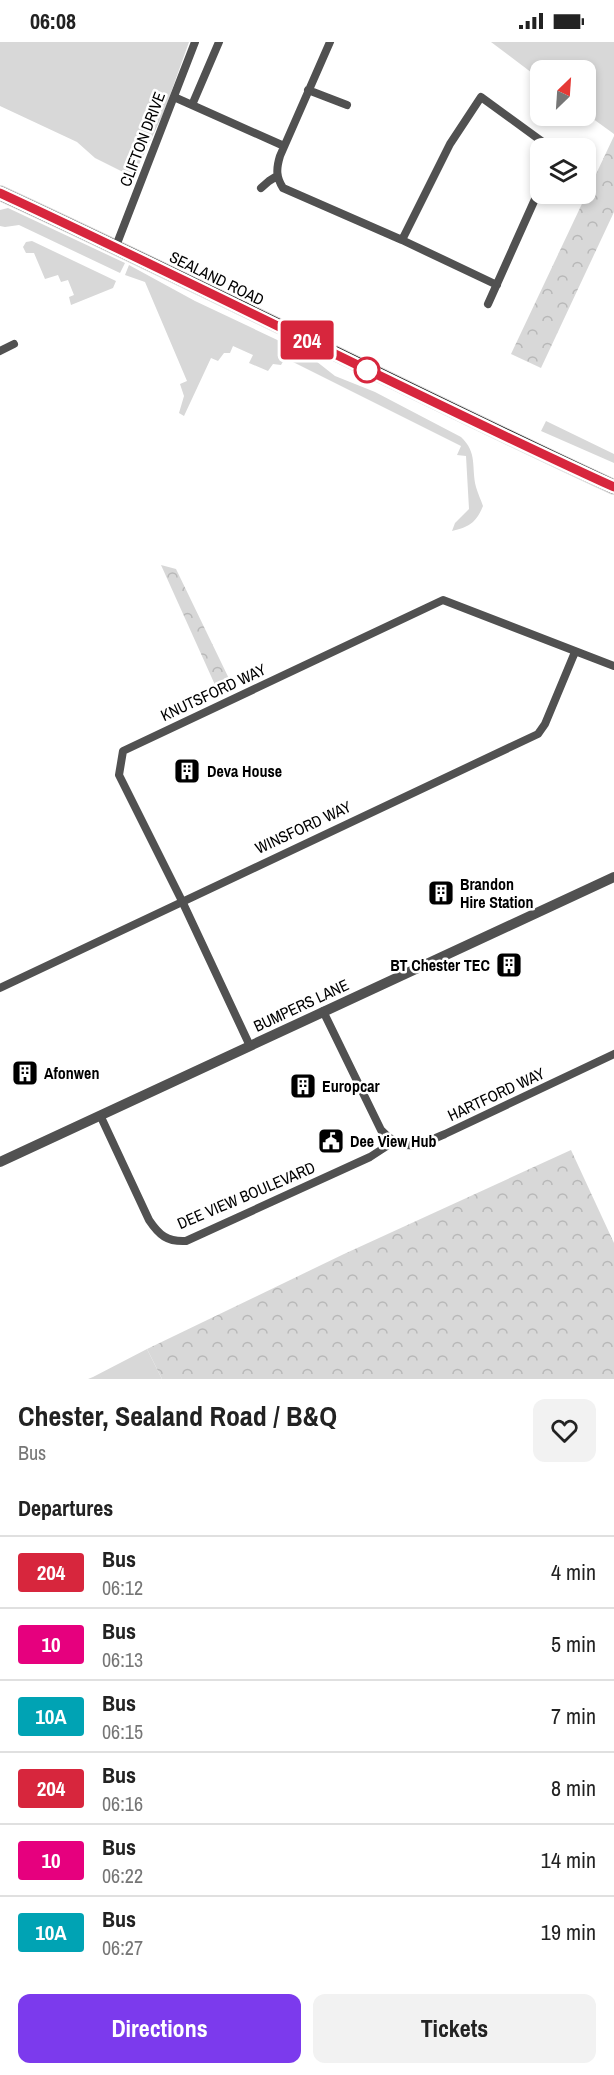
<!DOCTYPE html>
<style>
body{margin:0;font-family:"Archivo Narrow",sans-serif;background:#f2f2f2;color:#222;height:100vh;display:flex;flex-direction:column;font-size:22px;white-space:nowrap}
*{box-sizing:border-box;margin:0}
p{font-size:20px;color:#767676}
.icon{flex:none;width:33px;height:33px;fill:none;stroke:currentColor;stroke-width:2;stroke-linecap:round;stroke-linejoin:round}
.map{position:relative;height:1337px;overflow:hidden}
.sheet{display:flex;flex-direction:column;background:#fff;flex:1}
.sheet>*{flex:none}
.badge{padding:0 12px;border-radius:4px;font-size:21px;line-height:39px}
.needle{width:39px;rotate:25deg}
.tools{position:absolute;left:530px;top:18px;display:grid;gap:12px}
.tools a{display:grid;place-items:center;width:66px;height:66px;border-radius:12px;background:#fff;box-shadow:0 3px 9px #0003;font-size:30px}
.map>.badge{position:absolute;translate:-50% -50%;box-shadow:0 0 0 3px #fff}
h2{padding:0 18px;font-size:22px;line-height:54px}
.round{display:grid;place-items:center;flex:none;width:63px;height:63px;border-radius:12px;background:#f2f2f2}
.summary{display:flex;align-items:center;justify-content:space-between;height:102px;padding:0 18px}
h1{font-size:28px;font-weight:800;line-height:45px}
.action{display:flex;gap:12px;margin-top:auto;padding:12px 18px}
.action a{flex:1;height:69px;border-radius:12px;background:#7c3aed;color:#fff;font-size:24px;font-weight:800;line-height:69px;text-align:center}
.action a+a{background:#f2f2f2;color:#222}
ul{padding:0;list-style:none}
li{display:flex;align-items:center;gap:18px;height:72px;padding:0 18px;border-top:2px solid #e0e0e0}
li div{flex:1}
li b{display:block;font-size:22px}
li em{font-style:normal}
li .badge{min-width:66px;font-weight:700;text-align:center}
.status{display:flex;justify-content:space-between;align-items:center;height:42px;padding:0 30px;background:#fff;direction:ltr}
.status svg{height:16px;fill:currentColor}
.map>svg:first-child{display:block}
.green{fill:#d8d8d8}
.forest{fill:url(#forest-crowns)}
.lines{fill:none;stroke-linecap:round;stroke-linejoin:round}
.primary-casing{stroke:#dbdbdb;stroke-width:16}
.minor{stroke:#515151;stroke-width:8}
.tertiary{stroke:#515151;stroke-width:10}
.primary{stroke:#000;stroke-width:14}
.line-casing{stroke:#fff;stroke-width:14}
.line{stroke:#d7263d;stroke-width:9}
.stop-dot{fill:#fff;stroke:#d7263d;stroke-width:3}
.labels{text-anchor:middle;stroke-width:5;stroke-linejoin:round;paint-order:stroke}
.street-label{font-size:16px;fill:#000;stroke:#fff}
.poi-label{font-size:16px;font-weight:bold;fill:#000;stroke:#fff;text-anchor:start}
</style>
<div class="status"><b>06:08</b><svg viewBox="0 0 49 12"><path d="M0 12V9h3v3zM5 12V6h3v6zM10 12V3h3v9zM15 12V0h3v12zM26 1h20v11H26zM47 4h2v5h-2z"/></svg></div>
<div class="map">
<svg width="614" height="1337" viewBox="0 0 614 1337">
<defs>
<pattern id="forest-crowns" width="20" height="18" patternUnits="userSpaceOnUse" patternTransform="scale(1.5)"><rect width="20" height="18" fill="#d8d8d8"/><path d="M2 6a3 3 0 1 1 6 0M12 15a3 3 0 1 1 6 0" fill="none" stroke="#b8b8b8"/></pattern>
</defs>
<rect width="100%" height="100%" fill="#fff"/>
<path class="green" d="M0,0H189L164,70L133,135L95,116L77,100L0,64Z
M491,0H614V92L585,71V28H540V37Z
M8,166L125,221L120,231L19,183L5,185L0,184V168Z
M32,199L116,239L113,246L71,263L69,255L74,253L68,238L61,240L58,233L45,237L34,211H26L23,205L26,200Z
M129,223L195,259L307,312L335,334L375,350L461,395C478,411 471,425 476,445C478,452 481,458 483,464C476,481 469,485 452,489L455,481L469,467L466,414L457,413L461,404L285,316L281,323L273,322L268,329L249,321L253,313L233,304L230,311H224L218,319L211,316L184,374L179,371L184,354L180,342L187,339L145,240L125,233Z
M546,379L614,412V421L541,389Z
M147,1307L162,1337H88L93,1335Z"/>
<path class="forest" d="M614,94V170L541,326L511,312Z
M161,523L176,527L234,647L220,654Z
M571,1108L614,1201V1337H162L147,1307L344,1212Z"/>
<g class="lines">
<defs>
<path id="primary" d="M0,151C206,246 408,349 614,445"/>
</defs>
<use href="#primary" class="primary-casing"/>
<path class="minor" d="M330,0L280,114C276,127 276,135 283,146L402,198L497,243
M308,48L347,63
M174,55L284,104
M192,63L219,0
M261,146L269,139L277,134
M402,198L450,102L481,55L551,106
M116,204L195,0
M488,262L540,146
M0,309L14,302
M0,946L538,692L545,682L575,610
M323,969L381,1088C402,1112 420,1103 445,1092L614,1012
M250,1004L182,859L119,733L123,709L443,558L614,624
M100,1073L149,1178C159,1193 167,1200 186,1199L370,1115L390,1102H400"/>
<path class="tertiary" d="M0,1120L614,835"/>
<use href="#primary" class="primary"/>
</g>
<g class="lines">
<defs>
<path id="line" d="M0,151C206,246 408,351 614,445"/>
</defs>
<use href="#line" class="line-casing"/>
<use href="#line" class="line"/>
</g>
<defs>
<symbol id="building-square" viewBox="-11 -11 22 22"><rect x="-9" y="-9" width="18" height="18" rx="4" fill="#000" stroke="#fff"/><path d="M-4-6H4V6H1V3H-1V6H-4ZM-2.5-4.3h1.7v1.8h-1.7ZM.8-4.3h1.7v1.8H.8ZM-2.5-1h1.7V.8h-1.7ZM.8-1h1.7V.8H.8Z" fill="#fff"/></symbol>
<symbol id="civic-square" viewBox="-11 -11 22 22"><rect x="-9" y="-9" width="18" height="18" rx="4" fill="#000" stroke="#fff"/><path d="M-.6-6.5H3V-4.5H.6V-3L4-1V1h2V6H-6V1h2V-1L-.6-3ZM-1.2 2.5V6h2.4V2.5Z" fill="#fff"/></symbol>
</defs>
<g fill-rule="evenodd">
<use href="#building-square" x="172" y="714" width="30" height="30"/>
<use href="#building-square" x="426" y="836" width="30" height="30"/>
<use href="#building-square" x="494" y="908" width="30" height="30"/>
<use href="#building-square" x="10" y="1016" width="30" height="30"/>
<use href="#building-square" x="288" y="1029" width="30" height="30"/>
<use href="#civic-square" x="316" y="1084" width="30" height="30"/>
</g>
<circle class="stop-dot" cx="367" cy="328" r="12"/>
<g class="labels">
<g class="street-label">
<text transform="translate(142 97) rotate(-69)" y="6">CLIFTON DRIVE</text>
<text transform="translate(217 236) rotate(26)" y="6">SEALAND ROAD</text>
<text transform="translate(213 650) rotate(-25)" y="6">KNUTSFORD WAY</text>
<text transform="translate(303 785) rotate(-25)" y="6">WINSFORD WAY</text>
<text transform="translate(301 963) rotate(-25)" y="6">BUMPERS LANE</text>
<text transform="translate(496 1052) rotate(-25)" y="6">HARTFORD WAY</text>
<text transform="translate(246 1153) rotate(-23)" y="6">DEE VIEW BOULEVARD</text>
</g>
<g class="poi-label">
<text x="207" y="735">Deva House</text>
<text x="460" y="848">Brandon<tspan x="460" dy="18">Hire Station</tspan></text>
<text x="490" y="929" text-anchor="end">BT Chester TEC</text>
<text x="44" y="1037">Afonwen</text>
<text x="322" y="1050">Europcar</text>
<text x="350" y="1105">Dee View Hub</text>
</g>
</g>
</svg>
<div class="tools">
<a><svg class="needle" viewBox="-14 -14 28 28"><path d="M0-13l5 13h-10z" fill="#e53935"/><path d="M0 13l5-13h-10z" fill="#767676"/></svg></a>
<a><svg class="icon" aria-label="layers" viewBox="0 0 24 24"><path d="M12 4l9 5-9 5-9-5zM3 14l9 5 9-5"/></svg></a>
</div>
<b class="badge" style="left:307px;top:298px;background:#d7263d;color:#fff">204</b>
</div>
<section class="sheet">
<div class="summary"><div><h1>Chester, Sealand Road / B&amp;Q</h1><p>Bus</p></div><a class="round"><svg class="icon" aria-label="heart" viewBox="0 0 24 24"><path d="M12 20l-8-8c-3-5 5-10 8-4 3-6 11-1 8 4z"/></svg></a></div>
<h2>Departures</h2>
<ul>
<li><span class="badge" style="background:#d7263d;color:#fff">204</span><div><b>Bus</b><p>06:12</p></div><em>4 min</em></li>
<li><span class="badge" style="background:#e6007e;color:#fff">10</span><div><b>Bus</b><p>06:13</p></div><em>5 min</em></li>
<li><span class="badge" style="background:#00a3b4;color:#fff">10A</span><div><b>Bus</b><p>06:15</p></div><em>7 min</em></li>
<li><span class="badge" style="background:#d7263d;color:#fff">204</span><div><b>Bus</b><p>06:16</p></div><em>8 min</em></li>
<li><span class="badge" style="background:#e6007e;color:#fff">10</span><div><b>Bus</b><p>06:22</p></div><em>14 min</em></li>
<li><span class="badge" style="background:#00a3b4;color:#fff">10A</span><div><b>Bus</b><p>06:27</p></div><em>19 min</em></li>
</ul>
<div class="action"><a>Directions</a><a>Tickets</a></div>
</section>
